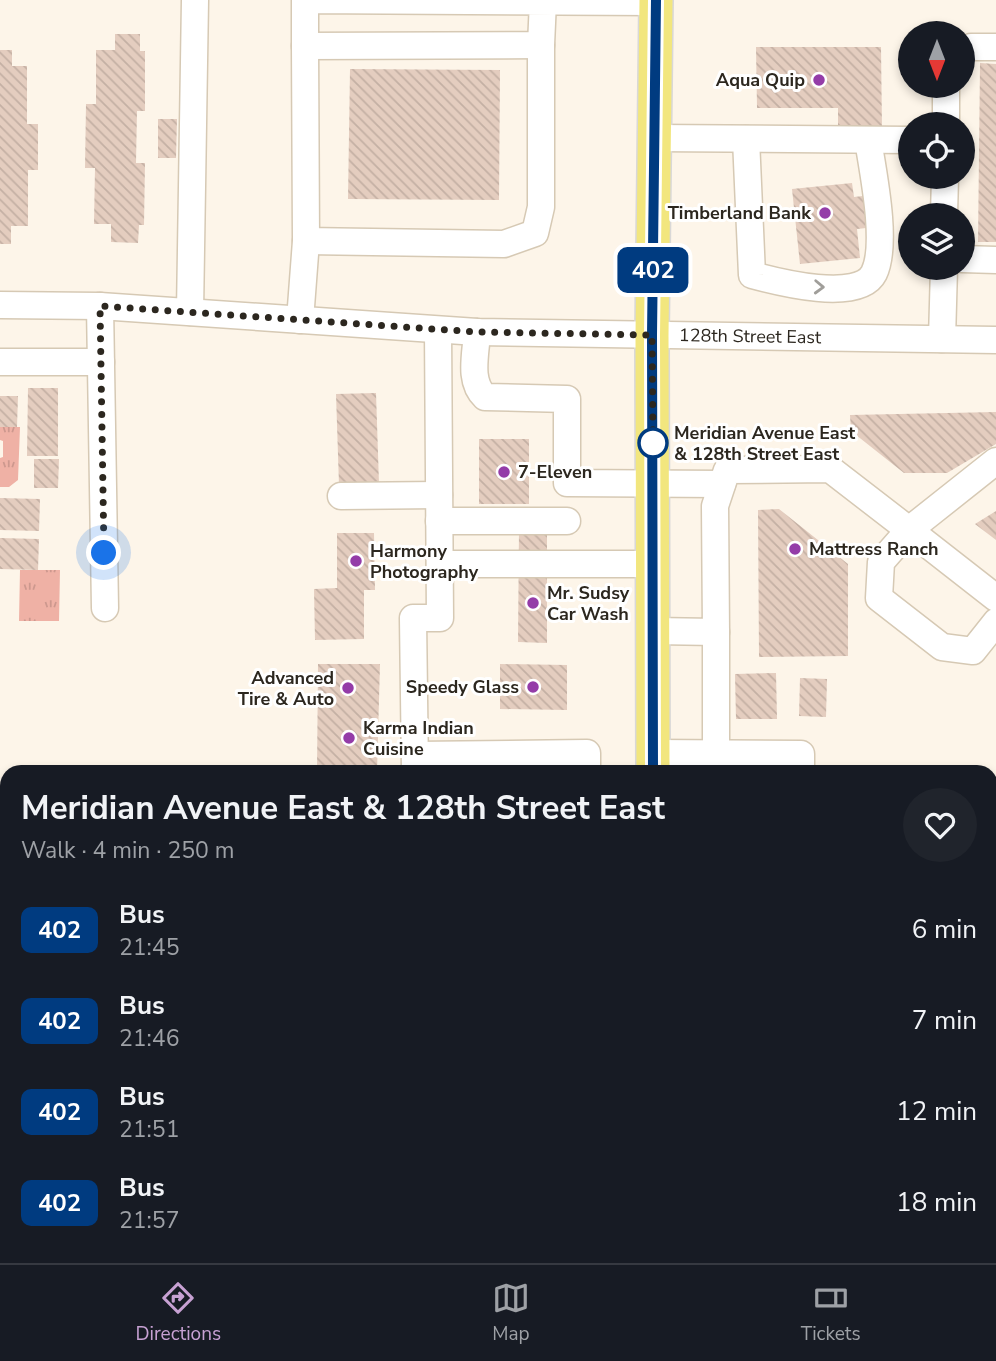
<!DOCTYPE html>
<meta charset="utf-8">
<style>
body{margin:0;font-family:"Nunito Sans",sans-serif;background:#20242c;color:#f1f3f6;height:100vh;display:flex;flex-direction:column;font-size:26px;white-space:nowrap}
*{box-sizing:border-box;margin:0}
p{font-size:23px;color:#9ea1a6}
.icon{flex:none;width:38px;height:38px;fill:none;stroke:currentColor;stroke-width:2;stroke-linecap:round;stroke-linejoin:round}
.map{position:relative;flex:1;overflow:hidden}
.details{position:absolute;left:0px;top:765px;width:998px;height:499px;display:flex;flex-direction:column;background:#171b24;border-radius:21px 21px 0 0;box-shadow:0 4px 10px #0003}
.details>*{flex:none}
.badge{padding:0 14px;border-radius:10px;font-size:24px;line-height:46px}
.needle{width:46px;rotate:180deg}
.fabs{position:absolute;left:898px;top:21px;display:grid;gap:14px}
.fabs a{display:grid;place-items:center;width:77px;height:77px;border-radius:50%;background:#171b24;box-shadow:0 4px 10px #0003;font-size:35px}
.you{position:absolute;width:35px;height:35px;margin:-18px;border:5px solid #fff;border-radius:50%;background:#1a73e8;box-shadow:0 0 0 10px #1a73e833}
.map>.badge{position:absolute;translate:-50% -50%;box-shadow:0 0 0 4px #fff}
.round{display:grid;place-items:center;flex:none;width:74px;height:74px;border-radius:37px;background:#20242c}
.headline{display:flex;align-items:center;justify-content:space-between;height:119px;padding:0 21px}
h1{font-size:33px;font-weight:700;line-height:52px}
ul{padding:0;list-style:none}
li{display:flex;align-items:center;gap:21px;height:91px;padding:0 21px}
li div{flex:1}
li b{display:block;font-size:26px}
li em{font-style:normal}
li .badge{min-width:77px;font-weight:700;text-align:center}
.tabs{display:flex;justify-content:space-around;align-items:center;height:98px;border-top:2px solid #363941;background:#171b24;font-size:19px;color:#9ea1a6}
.tabs a{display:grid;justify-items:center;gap:4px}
.tabs .on{color:#c7a1d3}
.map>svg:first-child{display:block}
.park{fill:url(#park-tufts)}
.building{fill:url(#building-back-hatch)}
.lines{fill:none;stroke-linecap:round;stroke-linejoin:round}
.minor-casing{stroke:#d6c9b4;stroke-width:29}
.major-casing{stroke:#d9d8d7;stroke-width:36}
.minor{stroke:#fff;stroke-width:26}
.major{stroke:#f2e67e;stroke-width:33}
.oneway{stroke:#a09e9a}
.line-casing{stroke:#fff;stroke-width:16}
.line{stroke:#003b80;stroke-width:10}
.walk{stroke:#2c271f;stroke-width:7;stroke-dasharray:0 12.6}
.poi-dot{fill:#943ca8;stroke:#fff;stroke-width:2.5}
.stop-dot{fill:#fff;stroke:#003b80;stroke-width:3.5}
.labels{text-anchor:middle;stroke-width:6;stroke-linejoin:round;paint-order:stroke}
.poi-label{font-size:18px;font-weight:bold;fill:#2c271f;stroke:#fff;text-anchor:start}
.street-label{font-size:18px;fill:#2c271f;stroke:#fff}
.stop-label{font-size:18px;font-weight:bold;fill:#2c271f;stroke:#fff;text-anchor:start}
</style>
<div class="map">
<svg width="996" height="1263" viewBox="0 0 996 1263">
<defs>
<pattern id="park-tufts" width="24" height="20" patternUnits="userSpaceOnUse" patternTransform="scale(1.75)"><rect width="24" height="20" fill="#efb1a5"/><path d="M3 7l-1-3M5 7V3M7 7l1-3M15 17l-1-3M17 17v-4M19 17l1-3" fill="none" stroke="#cd988e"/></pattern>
<pattern id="building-back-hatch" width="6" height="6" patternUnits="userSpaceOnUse" patternTransform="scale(1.75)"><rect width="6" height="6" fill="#e4cdbf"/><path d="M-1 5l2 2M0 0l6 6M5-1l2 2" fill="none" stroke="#c4b0a4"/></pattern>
</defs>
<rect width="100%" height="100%" fill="#fdf5e9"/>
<path class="park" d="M0,427H20L18,480L9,487H0V458L3,457V441L0,440Z
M20,570H60L59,621H19Z"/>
<path class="building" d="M115,34H140V51H145V111H137L136,163H145L144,225H139L138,243L111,242V224H94L95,168H85L86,104H96V50H115Z
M756,47H881L882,130H838V108H757Z
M0,50H12V66H27V124H38V170H28V226H11V244H0Z
M980,63L996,64V242H978Z
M350,69L500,70L499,200L348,199Z
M158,119H177L176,158H158Z
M852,183L854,197L889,193L893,225L857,229L860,258L800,264L792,189Z
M28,388H58V456H27Z
M376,393L379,484L339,485L336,394Z
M0,396H18L17,427H0Z
M996,412V444L947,473H904L851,431L850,415Z
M479,439H529V504H479Z
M34,459H59L58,488H34Z
M0,498L40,499L39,531L0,530Z
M779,509L848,564V656L759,657L758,510Z
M996,511V540L975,524Z
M519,529H547V643L518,642Z
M337,533H374L375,590H364V639L315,640L314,589L337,588Z
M0,538L39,539L38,570L0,569Z
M318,664H380L377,772H317Z
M500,664L567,665V710L500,709Z
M776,673L777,719H736L735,674Z
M800,678L827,679L826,717L799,716Z
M0,924H7V1012H0Z
M990,1134L996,1137V1176L990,1174Z
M489,1256H556L546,1263H479Z
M788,1256H832V1263H788Z"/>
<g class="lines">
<defs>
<g id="minor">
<path d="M543,1L541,45L305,46V0L656,2"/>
<path d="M305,46L306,241L504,244L535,233L541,207V45"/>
<path d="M962,51L971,47H996"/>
<path d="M946,124V86"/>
<path d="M654,138L910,140"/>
<path d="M746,139L752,275C778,282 859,303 874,273C888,244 873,172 868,140"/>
<path d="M944,215L945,177"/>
<path d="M962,259L996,260"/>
<path id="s1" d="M0,305L100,306L477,332L996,340"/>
<path d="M100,306L105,608"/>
<path d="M190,312L195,0"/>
<path d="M300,320L306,241"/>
<path d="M477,332C476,354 468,381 485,397L567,399V483L722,484"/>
<path d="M942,339L944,268"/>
<path d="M0,362H101"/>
<path d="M341,496L439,495"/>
<path d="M439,521H567"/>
<path d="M440,564H654"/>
<path d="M996,598L909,530L881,562L879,598L942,647L973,651L996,622"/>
<path d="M654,631L716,632L715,506L727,470L830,469L909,530L996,461"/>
<path d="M716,632V754"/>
<path d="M654,753L801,754V772"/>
<path d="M415,755L587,753V772"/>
<path d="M415,772L413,618H440L438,330"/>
<path d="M0,1031H7"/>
<path d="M990,1074H996"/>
<path d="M323,1256L327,1263"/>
<path d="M578,1256L579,1263"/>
<path d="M741,1256V1263"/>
<path d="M388,1263L397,1256"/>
</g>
<path id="major" d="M653,772L652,335L656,0
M654,1256V1263"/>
</defs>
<use href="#minor" class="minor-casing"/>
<use href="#major" class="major-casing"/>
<use href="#minor" class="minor"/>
<use href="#major" class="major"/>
</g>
<defs><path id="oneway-chevron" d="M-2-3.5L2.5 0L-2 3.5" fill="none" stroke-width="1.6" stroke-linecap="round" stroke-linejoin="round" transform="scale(1.75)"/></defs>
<use class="oneway" href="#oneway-chevron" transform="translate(819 287) rotate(2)"/>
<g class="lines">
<defs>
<path id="line" d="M653,772L652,335L656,0"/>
</defs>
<use href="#line" class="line-casing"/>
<use href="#line" class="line"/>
<path class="walk" d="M104,553L100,306L477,332L652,335L653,443"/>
</g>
<g class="poi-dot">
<circle cx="819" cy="80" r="7"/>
<circle cx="825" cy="213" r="7"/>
<circle cx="504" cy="472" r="7"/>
<circle cx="795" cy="549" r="7"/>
<circle cx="356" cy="561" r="7"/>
<circle cx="533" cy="603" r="7"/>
<circle cx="533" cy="687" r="7"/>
<circle cx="348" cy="688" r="7"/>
<circle cx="349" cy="738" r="7"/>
</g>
<circle class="stop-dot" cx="653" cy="443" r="14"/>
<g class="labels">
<g class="poi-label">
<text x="805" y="86" text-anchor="end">Aqua Quip</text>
<text x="811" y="219" text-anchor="end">Timberland Bank</text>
<text x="518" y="478">7-Eleven</text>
<text x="809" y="555">Mattress Ranch</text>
<text x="370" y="557">Harmony<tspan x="370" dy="21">Photography</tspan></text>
<text x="547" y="599">Mr. Sudsy<tspan x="547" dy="21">Car Wash</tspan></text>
<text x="334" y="684" text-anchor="end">Advanced<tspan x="334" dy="21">Tire &amp; Auto</tspan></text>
<text x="519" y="693" text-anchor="end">Speedy Glass</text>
<text x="363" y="734">Karma Indian<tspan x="363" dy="21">Cuisine</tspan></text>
</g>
<g class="street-label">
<text dy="6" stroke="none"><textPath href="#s1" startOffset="751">128th Street East</textPath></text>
</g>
<g class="stop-label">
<text x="674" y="439">Meridian Avenue East<tspan x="674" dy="21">&amp; 128th Street East</tspan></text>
</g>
</g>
</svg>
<div class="fabs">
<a><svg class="needle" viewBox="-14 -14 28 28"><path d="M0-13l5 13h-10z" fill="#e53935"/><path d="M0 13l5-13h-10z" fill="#9ea1a6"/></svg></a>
<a><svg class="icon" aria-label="locate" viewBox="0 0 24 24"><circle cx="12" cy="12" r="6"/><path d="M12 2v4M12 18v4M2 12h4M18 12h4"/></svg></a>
<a><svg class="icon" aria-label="layers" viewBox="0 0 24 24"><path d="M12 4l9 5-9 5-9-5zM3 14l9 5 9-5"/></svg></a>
</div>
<div class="you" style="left:104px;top:553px"></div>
<b class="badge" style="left:653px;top:270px;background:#003b80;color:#fff">402</b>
<section class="details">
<div class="headline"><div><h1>Meridian Avenue East &amp; 128th Street East</h1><p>Walk · 4 min · 250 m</p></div><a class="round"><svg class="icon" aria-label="heart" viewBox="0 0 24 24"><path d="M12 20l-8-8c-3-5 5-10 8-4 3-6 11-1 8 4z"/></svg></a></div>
<ul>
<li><span class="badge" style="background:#003b80;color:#fff">402</span><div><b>Bus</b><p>21:45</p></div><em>6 min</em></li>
<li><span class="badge" style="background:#003b80;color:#fff">402</span><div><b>Bus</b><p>21:46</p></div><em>7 min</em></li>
<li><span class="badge" style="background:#003b80;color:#fff">402</span><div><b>Bus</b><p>21:51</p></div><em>12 min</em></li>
<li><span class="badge" style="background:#003b80;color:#fff">402</span><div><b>Bus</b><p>21:57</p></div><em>18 min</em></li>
</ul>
</section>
</div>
<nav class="tabs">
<a class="on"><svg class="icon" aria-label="directions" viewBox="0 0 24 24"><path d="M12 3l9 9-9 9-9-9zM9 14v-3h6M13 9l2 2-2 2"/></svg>Directions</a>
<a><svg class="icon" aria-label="map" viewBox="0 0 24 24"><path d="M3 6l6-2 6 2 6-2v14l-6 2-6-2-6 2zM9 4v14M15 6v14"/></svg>Map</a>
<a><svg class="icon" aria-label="tickets" viewBox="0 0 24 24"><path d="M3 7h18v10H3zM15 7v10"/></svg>Tickets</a>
</nav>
